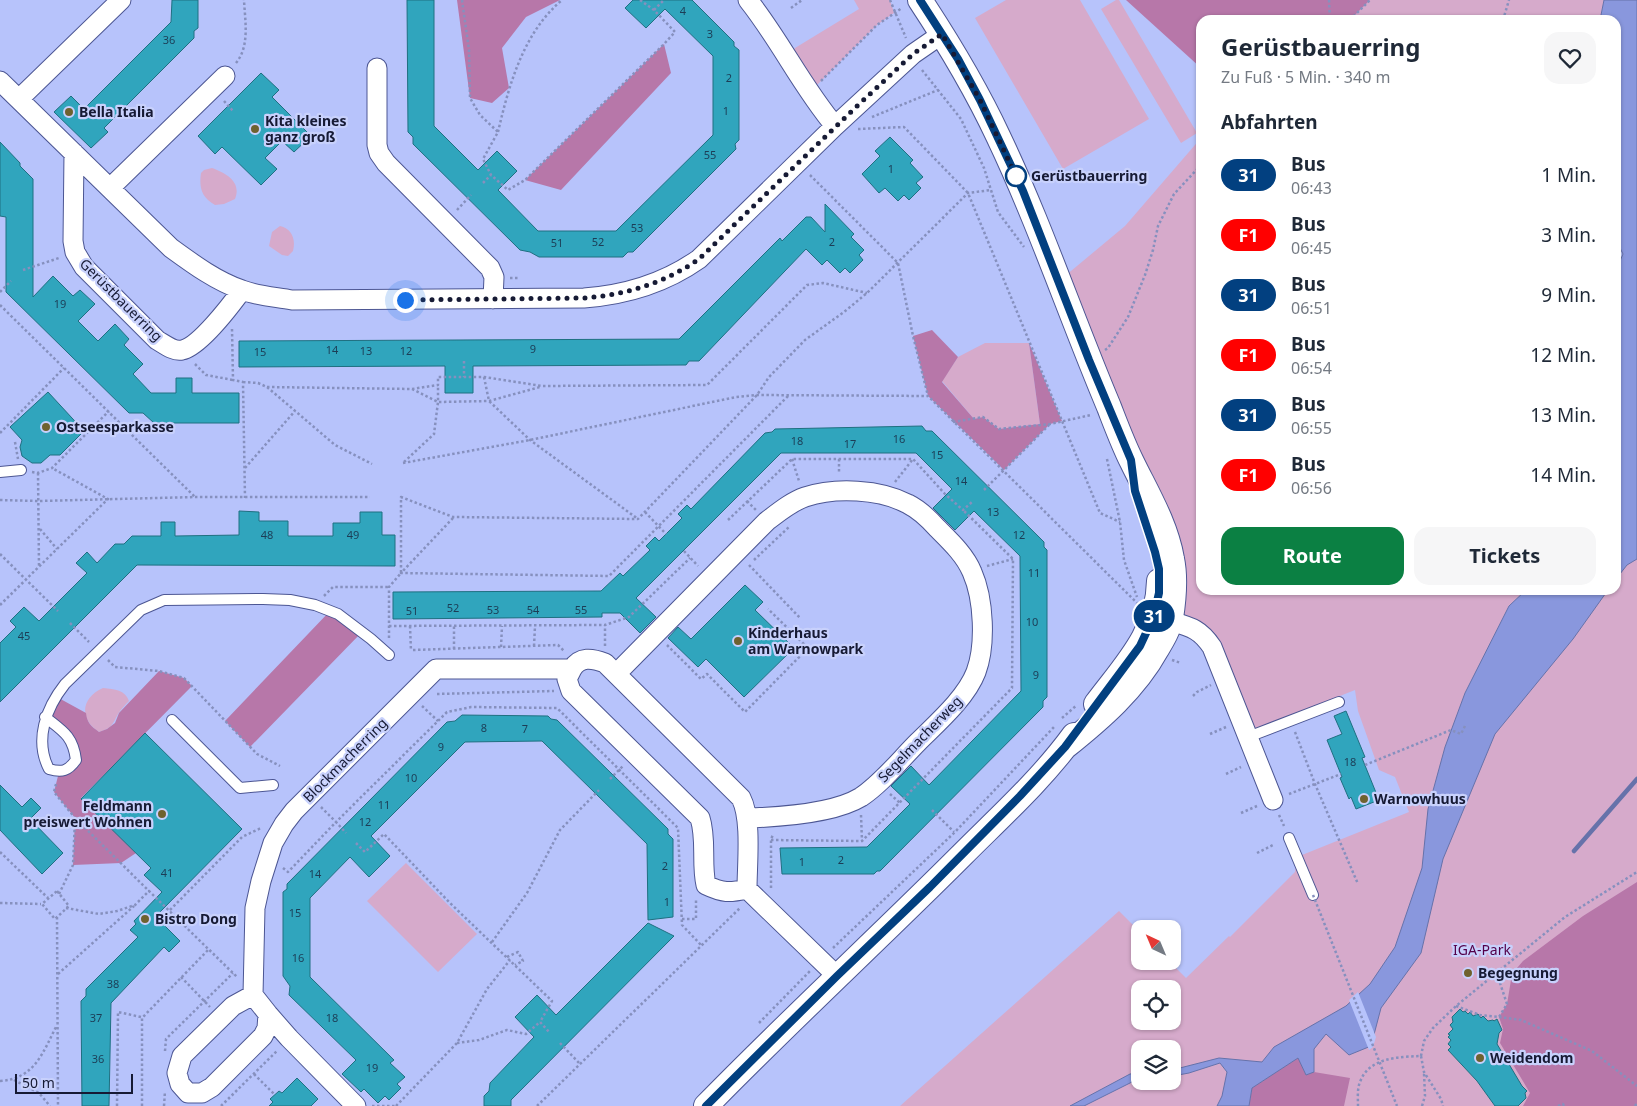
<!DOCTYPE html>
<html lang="de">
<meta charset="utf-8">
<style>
body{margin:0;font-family:"Noto Sans",sans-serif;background:#f6f6f7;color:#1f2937;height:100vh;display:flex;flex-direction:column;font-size:19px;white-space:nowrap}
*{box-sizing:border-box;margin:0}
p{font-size:16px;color:#747a83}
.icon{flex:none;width:28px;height:28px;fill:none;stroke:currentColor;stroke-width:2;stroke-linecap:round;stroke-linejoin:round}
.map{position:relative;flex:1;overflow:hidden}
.details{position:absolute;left:1196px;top:15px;width:425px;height:580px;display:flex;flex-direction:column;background:#fff;border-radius:15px;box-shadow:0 1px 4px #0004}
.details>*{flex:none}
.badge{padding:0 10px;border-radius:16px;font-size:18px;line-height:32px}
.needle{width:32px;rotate:316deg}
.controls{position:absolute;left:1131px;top:920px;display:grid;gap:10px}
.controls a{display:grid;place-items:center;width:50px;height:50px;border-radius:10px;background:#fff;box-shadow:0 1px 4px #0004;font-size:25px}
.scale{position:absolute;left:15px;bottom:12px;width:118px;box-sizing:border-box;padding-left:5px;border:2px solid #161a34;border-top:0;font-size:14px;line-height:18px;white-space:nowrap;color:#161a34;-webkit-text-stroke:4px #c8d1fc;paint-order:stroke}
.you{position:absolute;width:25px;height:25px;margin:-12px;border:4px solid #fff;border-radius:50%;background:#1a73e8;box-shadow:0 0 0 8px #1a73e833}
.map>.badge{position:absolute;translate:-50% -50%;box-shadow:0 0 0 2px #fff}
h2{padding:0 25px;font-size:19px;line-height:45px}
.round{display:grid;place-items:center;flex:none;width:52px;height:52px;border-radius:15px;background:#f6f6f7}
.head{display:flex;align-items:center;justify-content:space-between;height:85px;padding:0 25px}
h1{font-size:24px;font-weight:700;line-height:38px}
.primary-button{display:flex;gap:10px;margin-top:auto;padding:10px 25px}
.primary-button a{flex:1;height:58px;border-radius:15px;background:#0b8043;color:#fff;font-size:20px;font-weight:700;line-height:58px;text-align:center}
.primary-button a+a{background:#f6f6f7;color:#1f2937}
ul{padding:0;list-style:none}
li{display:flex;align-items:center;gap:15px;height:60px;padding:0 25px}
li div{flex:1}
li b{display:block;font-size:19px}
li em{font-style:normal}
li .badge{min-width:55px;font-weight:700;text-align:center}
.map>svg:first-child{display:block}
.green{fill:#d6aacb;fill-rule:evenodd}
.forest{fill:#b777a9}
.water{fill:#8997dd;stroke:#6672aa}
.pier{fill:#b7c3fb}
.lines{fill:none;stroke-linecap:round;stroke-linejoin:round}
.stream{stroke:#6672aa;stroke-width:4.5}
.building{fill:#30a5bd;stroke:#1f7081}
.service-casing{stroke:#4c5693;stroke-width:12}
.minor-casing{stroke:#4c5693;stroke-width:21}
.tertiary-casing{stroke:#4c5693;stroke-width:26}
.path{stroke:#8690be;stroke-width:2.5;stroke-dasharray:2.5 2.5;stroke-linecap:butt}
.service{stroke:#fff;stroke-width:10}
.minor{stroke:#fff;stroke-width:19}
.tertiary{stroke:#fff;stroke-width:24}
.path-bridge{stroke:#8690be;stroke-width:2.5;stroke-dasharray:2.5 2.5;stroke-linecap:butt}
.line-casing{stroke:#fff;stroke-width:11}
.line{stroke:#024080;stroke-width:8}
.walk{stroke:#161a34;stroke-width:5;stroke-dasharray:0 9}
.poi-dot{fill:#6f622f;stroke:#c8d1fc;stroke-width:2}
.stop-dot{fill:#fff;stroke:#024080;stroke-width:2.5}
.labels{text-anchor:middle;stroke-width:4.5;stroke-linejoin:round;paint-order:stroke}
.number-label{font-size:11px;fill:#1c3d56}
.poi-label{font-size:14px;font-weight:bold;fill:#161a34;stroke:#c8d1fc;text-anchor:start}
.stop-label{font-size:14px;font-weight:bold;fill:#161a34;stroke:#c8d1fc;text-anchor:start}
.street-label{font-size:14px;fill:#161a34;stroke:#c8d1fc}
.park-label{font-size:14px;fill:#530049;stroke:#c8d1fc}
</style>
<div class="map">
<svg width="1637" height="1106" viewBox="0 0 1637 1106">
<rect width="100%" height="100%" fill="#b7c3fb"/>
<path class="green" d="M854,0H890L894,13L877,25L810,92L788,58L795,48L859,9Z
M1006,0H1080L1149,119L1063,169L975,18Z
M1116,0H1119L1197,133L1181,143L1101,9Z
M1370,0H1604L1600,20H1350Z
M1201,138V590H1526L1509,606L1465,693L1457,716L1567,590H1616V515L1637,489V1106H1084L1132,1082L1172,1081L1173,1076L1189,1073L1220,1063L1227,1072L1226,1078L1242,1060L1219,1058L1173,1070L1172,1049H1140V1073L1130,1074L1070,1106H900L1119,911L1140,932V961H1169L1186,978L1229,936L1230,937L1295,872L1297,857L1409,812L1395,777L1379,770L1358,711L1355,690L1252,731L1188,619L1181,609L1065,276L1125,226ZM1140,989H1172V1021H1140Z
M212,168C226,173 242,182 235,199L224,204L215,205C201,197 199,187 201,173L204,170Z
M280,226C292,229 296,239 293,251L288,256L282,255L269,246L272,232Z
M985,343H1029L1040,424L999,429L983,417L974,419L942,381L958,357Z
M103,688C115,689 125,690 129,701C125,705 121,709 118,714C112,725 112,728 99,732C78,718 82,697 103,688Z
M406,863L477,934L438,972L367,901Z"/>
<path class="forest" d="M457,0H560L526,17L502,48L509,88L492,103L470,98Z
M1126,0H1370L1350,20H1201V68Z
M664,44L671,73L561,190L525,180Z
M932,330L958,357L942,382L974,419L983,417L999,429L1040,424L1029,343L1062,421L1050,424L1004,470L928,396L913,336Z
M330,611L362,632L250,747L225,721Z
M159,671L184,678L192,686L81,798L136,853L121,863L73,865L75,818L54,792L59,772L69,769L75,747L45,717L55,696L86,713C87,723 91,726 99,732L107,729L115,723L119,713Z
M1637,882V1106H1523L1530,1093L1500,1043L1503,1029L1499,1017L1507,1004L1512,974L1523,961L1583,916Z
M1298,1058L1306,1075L1314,1072L1350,1078L1344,1106H1249L1252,1088Z"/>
<path class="water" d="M1604,0H1637V559L1627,565L1616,579V270L1623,254L1616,240V20H1600Z
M1526,590H1608L1573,639L1495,734L1443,859L1421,953L1381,1008L1371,1046L1349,1055L1326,1034L1314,1049V1072L1306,1075L1298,1058L1252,1088L1249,1106H1217L1222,1096L1227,1072L1220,1063L1189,1073L1173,1076L1172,1070L1219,1058L1262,1062L1274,1047L1346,1006L1370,984L1395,947L1422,868L1428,809L1445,747L1465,693L1509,606Z
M1140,1073V1080L1132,1082L1084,1106H1070L1130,1074Z"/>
<path class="pier" d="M1358,992L1376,1037L1373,1047L1369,1050L1349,1000Z"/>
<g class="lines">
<path class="stream" d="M1574,851L1637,779"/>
</g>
<path class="building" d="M172,0H198V28L194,31V38L104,128L108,132L91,148L54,112L71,96L84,109L171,22Z
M407,0H434V126L478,170L497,151L517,171L498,190L538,231H616L713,135V56L665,9L646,28L625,8L633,0H692L734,42V46L739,50V140L735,144L736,149L633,252H628L623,257H539L530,252L520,250L413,144V137L408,132Z
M261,73L279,90L272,97L311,136L294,152L282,141L265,158L277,169L261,185L222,147L215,154L198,136Z
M890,137L913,160L910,163L923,177L916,183L921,188L909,200L904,195L898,201L885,188L879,193L862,174L880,156L875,151Z
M0,142L20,163V166L33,179V297L53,276L73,296L80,290L95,304L78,321L98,341L115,324L129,339L124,345L143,364L133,374L151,393H176V378H192V393H239V423H154L143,413H129L6,292V217L0,216Z
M825,204L854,234L851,237L864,250L859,255L863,260L850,273L845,268L840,273L827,260L822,265L806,249L699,361H689L686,365L473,366V393H445V366L239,367V341L679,339L780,238L782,241L806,217H811L825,232Z
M48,392L84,431L60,455H50L41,463H32L22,456L20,447L22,440L10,427Z
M922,426L926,431H932L1044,542V547L1047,550V697L1043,701V707L880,871H877L874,874H782L780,848L867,847L910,804L891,786L911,766L929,785L1021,691L1020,556L974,511L955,530L933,508L952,489L916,453H781L636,598L656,617L640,633L620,613H602V617L393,619V592L601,591L620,573L623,576L650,550L646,546L655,537L659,541L682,518L678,514L687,505L691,509L765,433L772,432L775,429Z
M239,511L259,512V521H288V536H333V523H360V512H382V535H395V566L137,565L0,702V643L16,627L10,621L24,607L39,621L87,573L76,563L87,552L97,563L115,544H124L132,536H161V522H175V536L239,535Z
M745,585L763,602L755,610L794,648L744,697L706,659L698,667L668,638L678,627L691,639Z
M1346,711L1365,757L1362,758L1379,800L1356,809L1351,797L1349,799L1340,778L1342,777L1327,740L1342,734L1334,716Z
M462,715L548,716L551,719L557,720L668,829V834L673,839V917L648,920L647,844L542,741L465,742L371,836L390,856L369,877L350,857L310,898V977L394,1060L390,1063L405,1077L397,1084L401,1088L389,1100L385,1096L378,1103L364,1089L361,1092L342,1074L356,1060L289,995L290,986L283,976V892L287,889V884L447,722L455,721Z
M145,733L242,829L159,913L165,919L161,922L180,941L169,952L164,947L111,1003L109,1106H82L81,1001L86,996V989L138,937L130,930L136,924L134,921L162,892L144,875L151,868L81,799Z
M0,785L22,807L31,798L41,808L30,819L63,853L42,874L0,830Z
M648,923L674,936L511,1100V1106H484V1096L489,1091L490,1083L534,1037L515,1017L537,995L556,1015Z
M1460,1009L1463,1012L1465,1011L1468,1014L1470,1012L1473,1016L1478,1014L1481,1018L1483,1016L1488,1021L1493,1020L1494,1021L1497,1019L1502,1030L1499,1033L1497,1044L1522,1086L1527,1091L1525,1093L1526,1098L1518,1106H1495L1477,1081L1448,1050L1451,1047L1448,1044L1451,1040L1448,1037L1450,1035L1448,1034L1453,1029L1450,1025L1453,1022L1452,1017Z
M297,1078L318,1099L311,1106H269L273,1102L270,1099L279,1091L282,1093Z"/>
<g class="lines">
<defs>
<path id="service" d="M0,472L21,470
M45,717C63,731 73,736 76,760C68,771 62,773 49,769C34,740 46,708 65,684L141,610L164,600L263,599L290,600L315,605L338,614L371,639L389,655
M172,720L240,788L273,785
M1248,737L1339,702
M1289,838L1313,895"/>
<path id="minor" d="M748,0C780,40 802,87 835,126
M377,68V145L379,153L386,163L490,268L494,277L493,299
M0,81L171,248C193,264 216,281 242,290C258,296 276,297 292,300L584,298C625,295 665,283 699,259L835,126L913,54L942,34
M19,99L121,0
M74,153L73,241L75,252L84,267L157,340C164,344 174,352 182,350C199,347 231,305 242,290
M110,188L225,76
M1170,621C1191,627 1200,629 1212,647L1273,800
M572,669L567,679L571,691L700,818C707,840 701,863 706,885C723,893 729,893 747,889
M616,674L767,521C779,512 791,502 805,497C835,487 880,489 908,504C920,510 929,519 937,528C950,541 965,555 972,572C984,599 986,645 976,672C966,698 937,723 918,742C900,760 882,783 861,797C833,814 780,817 747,818
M253,995L233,1006L182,1056L177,1073L180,1084L188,1093H202L212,1087L263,1036L267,1028L268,1014
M356,1106L289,1038L268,1014L253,995L255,908L261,881L273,843L284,824L294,811L436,669H572C580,656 592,658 605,663L741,798C752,819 747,864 747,889L837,976"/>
<path id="tertiary" d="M920,0C949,44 976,89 998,136C1040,224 1071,317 1109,407C1116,425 1123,444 1132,462C1147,493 1166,524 1172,559C1176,578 1174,599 1171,618C1169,629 1163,639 1157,649C1135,689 1100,719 1065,747
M1096,704C1125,665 1158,633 1159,581
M706,1106C790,1020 878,939 963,854C1001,816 1042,779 1074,735"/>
</defs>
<use href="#service" class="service-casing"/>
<use href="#minor" class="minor-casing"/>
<use href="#tertiary" class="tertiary-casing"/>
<path class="path" d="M462,0L469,50L470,98L480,115L498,132L483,159L491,175L508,190L525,180L664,44L675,32L654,10L640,0
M890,0L906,38
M1329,0L1330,20
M791,8L802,0
M654,10L664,0
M1350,20L1370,0
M1503,20L1509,0
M236,63C250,46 245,21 244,0
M922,70L961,119L984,168L998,212L1024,247
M821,81L877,25L902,8
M224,101L233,111
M872,117L938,90
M858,129L904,127L968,193L1100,513L1120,522
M498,132C509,85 523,33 562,0
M810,175L898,263L913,336L928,396
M483,183L491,175
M457,210L471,195
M23,270L59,258
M510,278H519
M0,292L11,281
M0,305L195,497
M232,329L233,380L243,382L245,498
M1105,350L1108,348L1128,317L1145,275L1153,250L1158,226L1174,194L1201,165
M464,361V377
M195,364L206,375L233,380
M484,377L489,401L530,440L638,519
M243,382L258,383L267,387L335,445L372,464
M267,387L412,389L438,402L489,401L540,387
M412,389L438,385V377H484L542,386L707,385L807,285L823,283L867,293
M953,422L983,417L999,429L1050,424L1091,415
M0,433L64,368
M15,442L18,459
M792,459L799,481
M839,459V474
M1107,459L1120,522L1124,560L1137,597
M404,462L434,434L438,402V386
M403,463L530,440L736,397L757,395L928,396L1137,603
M245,468L295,411
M32,472L38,473L52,468L109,411
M38,473L39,567
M895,482L913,459
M984,490L1050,424
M0,500L39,501L195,497H370
M747,501L756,510
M645,512L666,534
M453,518L401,573L609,576L789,395
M728,520L792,459H913L945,494L963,510L972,502
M40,529L57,549
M684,551L698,566
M0,554L58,611
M754,560L790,526
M749,565L801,619
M987,566L1013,559
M324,596L333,587H389
M0,605L108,499L52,468
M70,623L89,642
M389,626L605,625L629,617L690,558
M410,626L411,651
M389,638V587L401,573V497L453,517L638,519L757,395L769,377L805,340L844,312L867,293L968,193L991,190
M667,645L701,679L707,674L745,712L808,648L768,609
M534,646L535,626
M605,646V625
M501,647L502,626
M454,649V626
M413,650L558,645L564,651
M108,660L115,667L159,671L184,678L257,754L280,766
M1172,660L1181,663
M437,694L554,691
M1193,696L1197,692L1211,685
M422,706L438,721
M1062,718L1077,705
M1295,732L1315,784L1358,884
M1210,734L1226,727
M1365,765L1451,730L1461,734L1466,724
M1226,774L1241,767
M610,779L623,766
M56,784L54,792L75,818L149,891
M890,794L900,803
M1289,794L1341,774
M321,807L336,822L447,712L471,707L557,708L678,828L682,925L701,945
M932,810L954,832
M1241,813L1257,806
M861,815L862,841
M1279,815L1284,826
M771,840L862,841L1012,688L1013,559L963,510
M356,843L365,852L384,834L450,903L552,1001L540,1022
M0,852L48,898
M1257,853L1273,845
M283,868L288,872L336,822L346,833
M771,888V840L773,834
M57,891L69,906L55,919L42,904Z
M59,894L73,865L75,819
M0,903L41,904
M66,908L99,914L117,911L135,905L149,891L237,977
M170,910L242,837L261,828
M57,917L58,1106
M682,919H696V898
M492,942L527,893L560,830L599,790
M833,948L955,832L1054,727
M507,957L518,952L523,961L515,965
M58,974L134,906
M181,977L210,1007
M1456,1006L1480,1015L1499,1017L1507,1004L1496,971
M1499,1017L1521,1020L1592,1051L1637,1086
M759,1023L810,971
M457,1043L479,1040L507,1030L526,1034L540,1022L550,1033
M560,1043L580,1064
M165,1051L166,1039L233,973
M1421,1056L1424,1041L1433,1028L1456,1006L1565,917L1637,872
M254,1074L275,1095
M14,1080L39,1093L50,1106
M0,1081C35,1079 43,1052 57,1025
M117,1106L118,1012L141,1017
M142,1106V1018L209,949
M164,1106L165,1091
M221,1106L278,1050
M372,1106H396
M396,1106L457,1043L487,989L510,960
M537,1106L740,908
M1358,1106C1358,1099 1357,1089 1360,1082C1369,1057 1399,1057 1421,1056L1424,1072L1441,1099L1443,1106
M1422,1106L1425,1096L1424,1073
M1558,1106L1563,1104L1564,1106
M1635,1106L1637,1103"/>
<use href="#service" class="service"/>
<use href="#minor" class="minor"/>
<use href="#tertiary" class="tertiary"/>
<path class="path-bridge" d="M1313,895L1397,1106"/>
</g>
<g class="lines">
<defs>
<path id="line" d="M706,1106L837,976L930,887L1020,796L1065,747L1140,646L1153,618L1159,593V569L1155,552L1135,491L1131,460L1089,360L1023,191L980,100L958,59L920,0"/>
</defs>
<use href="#line" class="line-casing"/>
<use href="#line" class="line"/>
<path class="walk" d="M405,300L584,298C625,295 665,283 699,259L856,107L913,54L942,34L980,100L1016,176"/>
</g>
<g class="poi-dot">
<circle cx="69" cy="112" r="5"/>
<circle cx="255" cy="129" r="5"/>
<circle cx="46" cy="427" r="5"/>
<circle cx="738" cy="641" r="5"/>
<circle cx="1364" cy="799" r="5"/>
<circle cx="162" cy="814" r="5"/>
<circle cx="145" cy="919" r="5"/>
<circle cx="1468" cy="973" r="5"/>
<circle cx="1480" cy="1058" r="5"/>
</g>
<circle class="stop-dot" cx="1016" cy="176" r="10"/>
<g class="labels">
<g class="number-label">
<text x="683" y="15">4</text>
<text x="710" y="38">3</text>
<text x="169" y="44">36</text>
<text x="729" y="82">2</text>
<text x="726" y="115">1</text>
<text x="710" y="159">55</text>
<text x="891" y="173">1</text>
<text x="637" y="232">53</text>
<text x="598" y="246">52</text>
<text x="832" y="246">2</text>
<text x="557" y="247">51</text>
<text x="60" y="308">19</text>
<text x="533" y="353">9</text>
<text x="332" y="354">14</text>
<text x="366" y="355">13</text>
<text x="406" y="355">12</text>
<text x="260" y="356">15</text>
<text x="899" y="443">16</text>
<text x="797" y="445">18</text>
<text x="850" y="448">17</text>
<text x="937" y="459">15</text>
<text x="961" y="485">14</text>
<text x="993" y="516">13</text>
<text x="267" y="539">48</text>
<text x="353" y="539">49</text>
<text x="1019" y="539">12</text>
<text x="1034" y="577">11</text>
<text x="453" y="612">52</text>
<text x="493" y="614">53</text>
<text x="533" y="614">54</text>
<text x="581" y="614">55</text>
<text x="412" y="615">51</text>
<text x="1032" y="626">10</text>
<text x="24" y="640">45</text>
<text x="1036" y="679">9</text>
<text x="484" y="732">8</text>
<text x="525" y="733">7</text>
<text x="441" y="751">9</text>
<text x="1350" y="766">18</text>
<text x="411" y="782">10</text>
<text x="384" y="809">11</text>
<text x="365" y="826">12</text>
<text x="841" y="864">2</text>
<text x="802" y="866">1</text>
<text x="665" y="870">2</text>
<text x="167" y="877">41</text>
<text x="315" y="878">14</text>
<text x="667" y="906">1</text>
<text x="295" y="917">15</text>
<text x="298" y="962">16</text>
<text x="113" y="988">38</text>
<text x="96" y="1022">37</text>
<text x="332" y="1022">18</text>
<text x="98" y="1063">36</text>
<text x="372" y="1072">19</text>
</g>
<g class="poi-label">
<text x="79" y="117">Bella Italia</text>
<text x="265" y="126">Kita kleines<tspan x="265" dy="16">ganz groß</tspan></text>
<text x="56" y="432">Ostseesparkasse</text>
<text x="748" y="638">Kinderhaus<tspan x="748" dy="16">am Warnowpark</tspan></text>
<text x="1374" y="804">Warnowhuus</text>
<text x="152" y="811" text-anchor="end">Feldmann<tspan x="152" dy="16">preiswert Wohnen</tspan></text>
<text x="155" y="924">Bistro Dong</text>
<text x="1478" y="978">Begegnung</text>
<text x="1490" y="1063">Weidendom</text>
</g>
<g class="stop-label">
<text x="1031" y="181">Gerüstbauerring</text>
</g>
<g class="street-label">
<text transform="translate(121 300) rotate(45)" y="5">Gerüstbauerring</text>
<text transform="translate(920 739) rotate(-46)" y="5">Segelmacherweg</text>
<text transform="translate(345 760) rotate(-45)" y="5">Blockmacherring</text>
</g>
<g class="park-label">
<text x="1482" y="955">IGA-Park</text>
</g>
</g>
</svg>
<div class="controls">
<a><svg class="needle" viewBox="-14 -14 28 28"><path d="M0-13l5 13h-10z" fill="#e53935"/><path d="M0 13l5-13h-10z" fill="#747a83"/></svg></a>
<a><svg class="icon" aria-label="locate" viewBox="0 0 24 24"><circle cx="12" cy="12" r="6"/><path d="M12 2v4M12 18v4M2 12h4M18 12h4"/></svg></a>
<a><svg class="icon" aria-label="layers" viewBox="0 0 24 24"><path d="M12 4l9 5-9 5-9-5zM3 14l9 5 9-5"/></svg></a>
</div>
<div class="scale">50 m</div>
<div class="you" style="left:405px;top:300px"></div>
<b class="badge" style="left:1154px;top:616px;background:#024080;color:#fff">31</b>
<section class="details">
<div class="head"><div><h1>Gerüstbauerring</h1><p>Zu Fuß · 5 Min. · 340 m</p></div><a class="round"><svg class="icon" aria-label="heart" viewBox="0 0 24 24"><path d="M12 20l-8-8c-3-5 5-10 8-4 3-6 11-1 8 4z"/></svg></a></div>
<h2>Abfahrten</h2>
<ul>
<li><span class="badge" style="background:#024080;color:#fff">31</span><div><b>Bus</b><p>06:43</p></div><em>1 Min.</em></li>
<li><span class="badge" style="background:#f00;color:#fff">F1</span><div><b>Bus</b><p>06:45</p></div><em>3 Min.</em></li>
<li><span class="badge" style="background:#024080;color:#fff">31</span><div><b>Bus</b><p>06:51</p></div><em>9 Min.</em></li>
<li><span class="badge" style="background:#f00;color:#fff">F1</span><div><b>Bus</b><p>06:54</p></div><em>12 Min.</em></li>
<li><span class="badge" style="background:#024080;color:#fff">31</span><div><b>Bus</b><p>06:55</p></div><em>13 Min.</em></li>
<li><span class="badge" style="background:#f00;color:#fff">F1</span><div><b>Bus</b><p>06:56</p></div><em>14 Min.</em></li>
</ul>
<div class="primary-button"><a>Route</a><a>Tickets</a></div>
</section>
</div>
